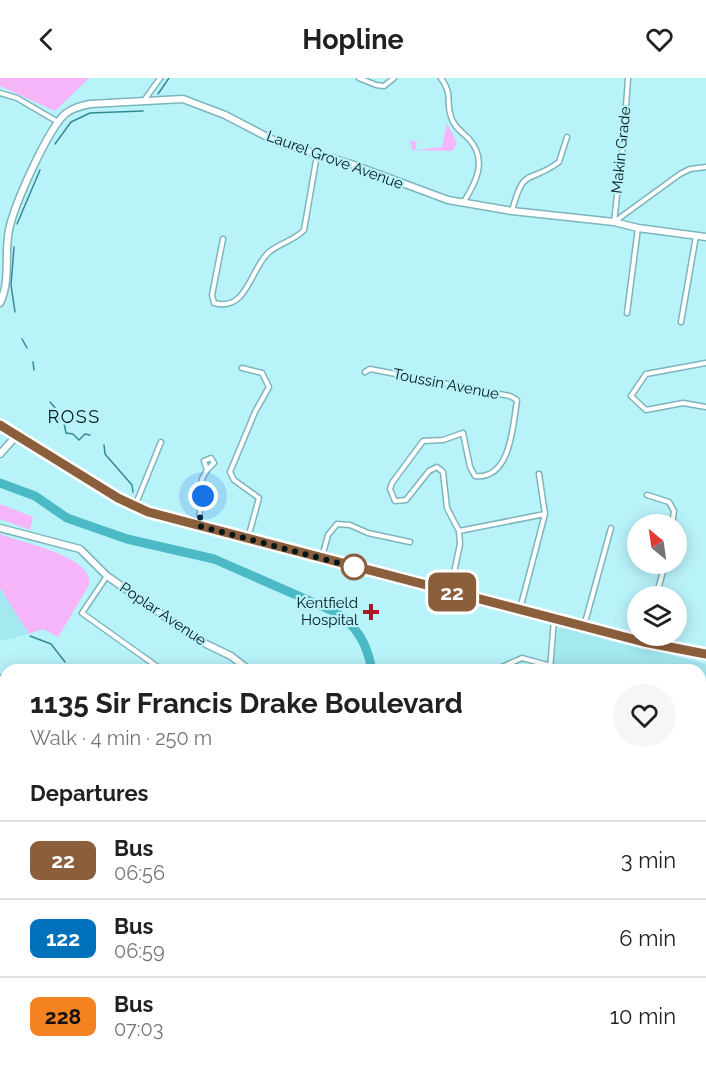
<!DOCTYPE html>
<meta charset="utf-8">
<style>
body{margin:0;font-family:Raleway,sans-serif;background:#f6f6f6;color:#202124;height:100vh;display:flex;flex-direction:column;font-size:22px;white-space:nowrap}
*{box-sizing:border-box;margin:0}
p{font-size:20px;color:#757577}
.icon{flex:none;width:33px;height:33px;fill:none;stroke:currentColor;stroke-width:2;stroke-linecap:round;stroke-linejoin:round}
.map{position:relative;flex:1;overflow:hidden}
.panel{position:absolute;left:0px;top:586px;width:706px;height:404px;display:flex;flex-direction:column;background:#fff;border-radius:18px 18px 0 0;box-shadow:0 3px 15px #0003}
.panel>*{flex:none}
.badge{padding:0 12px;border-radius:9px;font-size:21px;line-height:39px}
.needle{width:39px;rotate:331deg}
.buttons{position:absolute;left:627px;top:436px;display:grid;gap:12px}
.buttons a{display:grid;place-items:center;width:60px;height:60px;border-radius:50%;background:#fff;box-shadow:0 3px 15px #0003;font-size:30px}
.you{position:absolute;width:30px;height:30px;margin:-15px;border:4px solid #fff;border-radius:50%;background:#1a73e8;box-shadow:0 0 0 9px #1a73e833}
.map>.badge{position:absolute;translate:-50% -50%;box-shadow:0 0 0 3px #fff}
h2{padding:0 30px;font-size:22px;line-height:54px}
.round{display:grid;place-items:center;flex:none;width:63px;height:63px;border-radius:32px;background:#f6f6f6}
.overview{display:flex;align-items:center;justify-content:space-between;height:102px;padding:0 30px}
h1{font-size:28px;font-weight:700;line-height:45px}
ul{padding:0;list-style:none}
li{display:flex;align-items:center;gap:18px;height:78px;padding:0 30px;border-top:2px solid #e0e0e0}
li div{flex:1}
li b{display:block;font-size:22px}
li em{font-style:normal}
li .badge{min-width:66px;font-weight:700;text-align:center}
header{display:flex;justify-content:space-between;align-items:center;height:78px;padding:0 30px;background:#fff;font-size:27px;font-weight:700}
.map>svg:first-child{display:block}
.built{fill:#a4e8f0}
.green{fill:#f6b4f9}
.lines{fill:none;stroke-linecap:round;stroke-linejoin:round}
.stream{stroke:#358991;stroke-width:1.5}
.river{stroke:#4bbac5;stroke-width:9}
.street-casing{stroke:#7cb5bb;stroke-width:7}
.secondary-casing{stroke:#7cb5bb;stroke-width:9}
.primary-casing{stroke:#fff;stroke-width:9}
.street{stroke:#fff;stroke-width:4}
.secondary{stroke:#fff;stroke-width:6}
.primary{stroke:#f8db98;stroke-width:6}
.line-casing{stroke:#fff;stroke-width:14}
.line{stroke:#8b5e3c;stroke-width:9}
.walk{stroke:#011719;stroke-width:6;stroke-dasharray:0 10.8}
.stop-dot{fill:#fff;stroke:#8b5e3c;stroke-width:3}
.poi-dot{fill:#ac1922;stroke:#b9f3fa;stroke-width:2}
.labels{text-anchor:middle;stroke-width:4.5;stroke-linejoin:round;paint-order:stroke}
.street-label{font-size:15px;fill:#011719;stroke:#b9f3fa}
.poi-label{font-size:15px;fill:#011719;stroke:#b9f3fa;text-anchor:end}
.quarter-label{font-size:18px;letter-spacing:1.5px;fill:#011719;stroke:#b9f3fa}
</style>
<header><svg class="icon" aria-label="back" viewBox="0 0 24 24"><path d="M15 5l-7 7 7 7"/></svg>Hopline<svg class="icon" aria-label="heart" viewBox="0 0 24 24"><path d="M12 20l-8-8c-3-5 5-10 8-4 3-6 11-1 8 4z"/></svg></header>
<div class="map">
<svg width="706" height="989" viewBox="0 0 706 989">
<rect width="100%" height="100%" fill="#b9f3fa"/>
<path class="built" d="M0,510L29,556L0,563Z
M562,549L706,586V911L700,907V592H553L557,552Z"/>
<path class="green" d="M0,0H89L55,33L0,8Z
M447,45L457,66L452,73L412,72L410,62L417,64L415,72L442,69Z
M0,426L33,439L30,452L0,441Z
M0,456C21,465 95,478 89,507L58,559L43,551L29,556L0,510Z
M0,871L6,873V984H106L98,989H0Z"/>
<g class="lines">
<path class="stream" d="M158,16L169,0
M55,66L71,44L90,35L143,33
M17,146L40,92
M14,169L11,207L15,234
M22,261L27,270
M33,284L34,292
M50,324L57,332L52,337V342L63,340L66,355L73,356L79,362L85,356L90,357
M104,367L105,376L132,407L133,414
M30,558L51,566L65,584
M0,906L6,891
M700,922H701"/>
<path class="river" d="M0,405L35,418L67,440L127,461L214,481L335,534C358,548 367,567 372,592
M700,770L706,768"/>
<defs>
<path id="street" d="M359,0L376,7L384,8L394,0
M441,0C454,19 445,22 451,39C454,49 462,54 469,61C488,82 476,105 463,125
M0,15L17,20L58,44
M143,24L160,0
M512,133C524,87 528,107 559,84L567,59
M614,144L624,57L628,0
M614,144L680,96L690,91L706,89
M223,161L212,217L214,225C247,234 250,192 268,175C279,165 294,163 304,152L317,77
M627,235L638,150
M681,244L696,158
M706,285L646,296L631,318L646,332L683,325L706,329
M242,290L262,295L269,309L255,334L230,394L234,402L259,420L248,460
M365,294L370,291L510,318L517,322C513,347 511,402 475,398L470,389L463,355L443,362L423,363L392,405L390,411L395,423L406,422L429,393L437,389L443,394L447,430L459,453L460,466L450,514
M647,417L669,424L674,433L672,447
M135,428L161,364
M199,447L202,401L207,392L214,385L211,380L204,383L207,392
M459,453L545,436
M322,479L328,457L337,446L350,447L368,455L410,464
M107,498L82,535L162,592
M656,519L665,486
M520,531L545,436L539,396
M584,548L611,450
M495,592L522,580L551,588
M550,592L554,541
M0,600L4,607
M0,614L4,607
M0,716H6
M284,984V989
M103,989L115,984"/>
<path id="secondary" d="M0,225C11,202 4,176 9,152C14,127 47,53 65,36C72,30 81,28 90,26L183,21L225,37L277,64L351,86L448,122L512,133L614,144L638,150L706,159
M0,376L17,357
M0,450L80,471L107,498L200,563L231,578L249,592
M700,913L706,918"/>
<path id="primary" d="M0,347L118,420L148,434L644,564L706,576"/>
</defs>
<use href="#street" class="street-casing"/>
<use href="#secondary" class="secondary-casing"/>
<use href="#primary" class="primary-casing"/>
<use href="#street" class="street"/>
<use href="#secondary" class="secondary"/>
<use href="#primary" class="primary"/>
</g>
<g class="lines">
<defs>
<path id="line" d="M0,347L118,420L148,434L644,564L706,576"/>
</defs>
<use href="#line" class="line-casing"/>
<use href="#line" class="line"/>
<path class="walk" d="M203,418L199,448L354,489"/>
</g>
<circle class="stop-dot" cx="354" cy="489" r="12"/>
<path class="poi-dot" d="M368 525h6v6h6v6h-6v6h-6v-6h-6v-6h6z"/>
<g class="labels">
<g class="street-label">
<text transform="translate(621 72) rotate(-84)" y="5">Makin Grade</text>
<text transform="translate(335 82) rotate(20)" y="5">Laurel Grove Avenue</text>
<text transform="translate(446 306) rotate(11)" y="5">Toussin Avenue</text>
<text transform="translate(163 536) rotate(34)" y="5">Poplar Avenue</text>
</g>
<g class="poi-label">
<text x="358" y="530">Kentfield<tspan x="358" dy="17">Hospital</tspan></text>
</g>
<g class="quarter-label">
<text x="74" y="345">ROSS</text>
</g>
</g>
</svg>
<div class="buttons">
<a><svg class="needle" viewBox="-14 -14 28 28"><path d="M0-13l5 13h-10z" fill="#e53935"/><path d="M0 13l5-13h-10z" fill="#757577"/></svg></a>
<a><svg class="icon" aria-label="layers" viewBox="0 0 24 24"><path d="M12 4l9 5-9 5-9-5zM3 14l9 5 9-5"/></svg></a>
</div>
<div class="you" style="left:203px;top:418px"></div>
<b class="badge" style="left:452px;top:514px;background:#8b5e3c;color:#fff">22</b>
<section class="panel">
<div class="overview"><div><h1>1135 Sir Francis Drake Boulevard</h1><p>Walk · 4 min · 250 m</p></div><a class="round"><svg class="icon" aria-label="heart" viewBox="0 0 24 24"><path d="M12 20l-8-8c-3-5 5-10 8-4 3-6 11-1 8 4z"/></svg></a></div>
<h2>Departures</h2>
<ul>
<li><span class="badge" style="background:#8b5e3c;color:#fff">22</span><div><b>Bus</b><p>06:56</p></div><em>3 min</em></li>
<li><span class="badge" style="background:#0072bc;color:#fff">122</span><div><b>Bus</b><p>06:59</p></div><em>6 min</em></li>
<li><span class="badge" style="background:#f58220;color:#111">228</span><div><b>Bus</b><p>07:03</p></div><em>10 min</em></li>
</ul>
</section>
</div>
